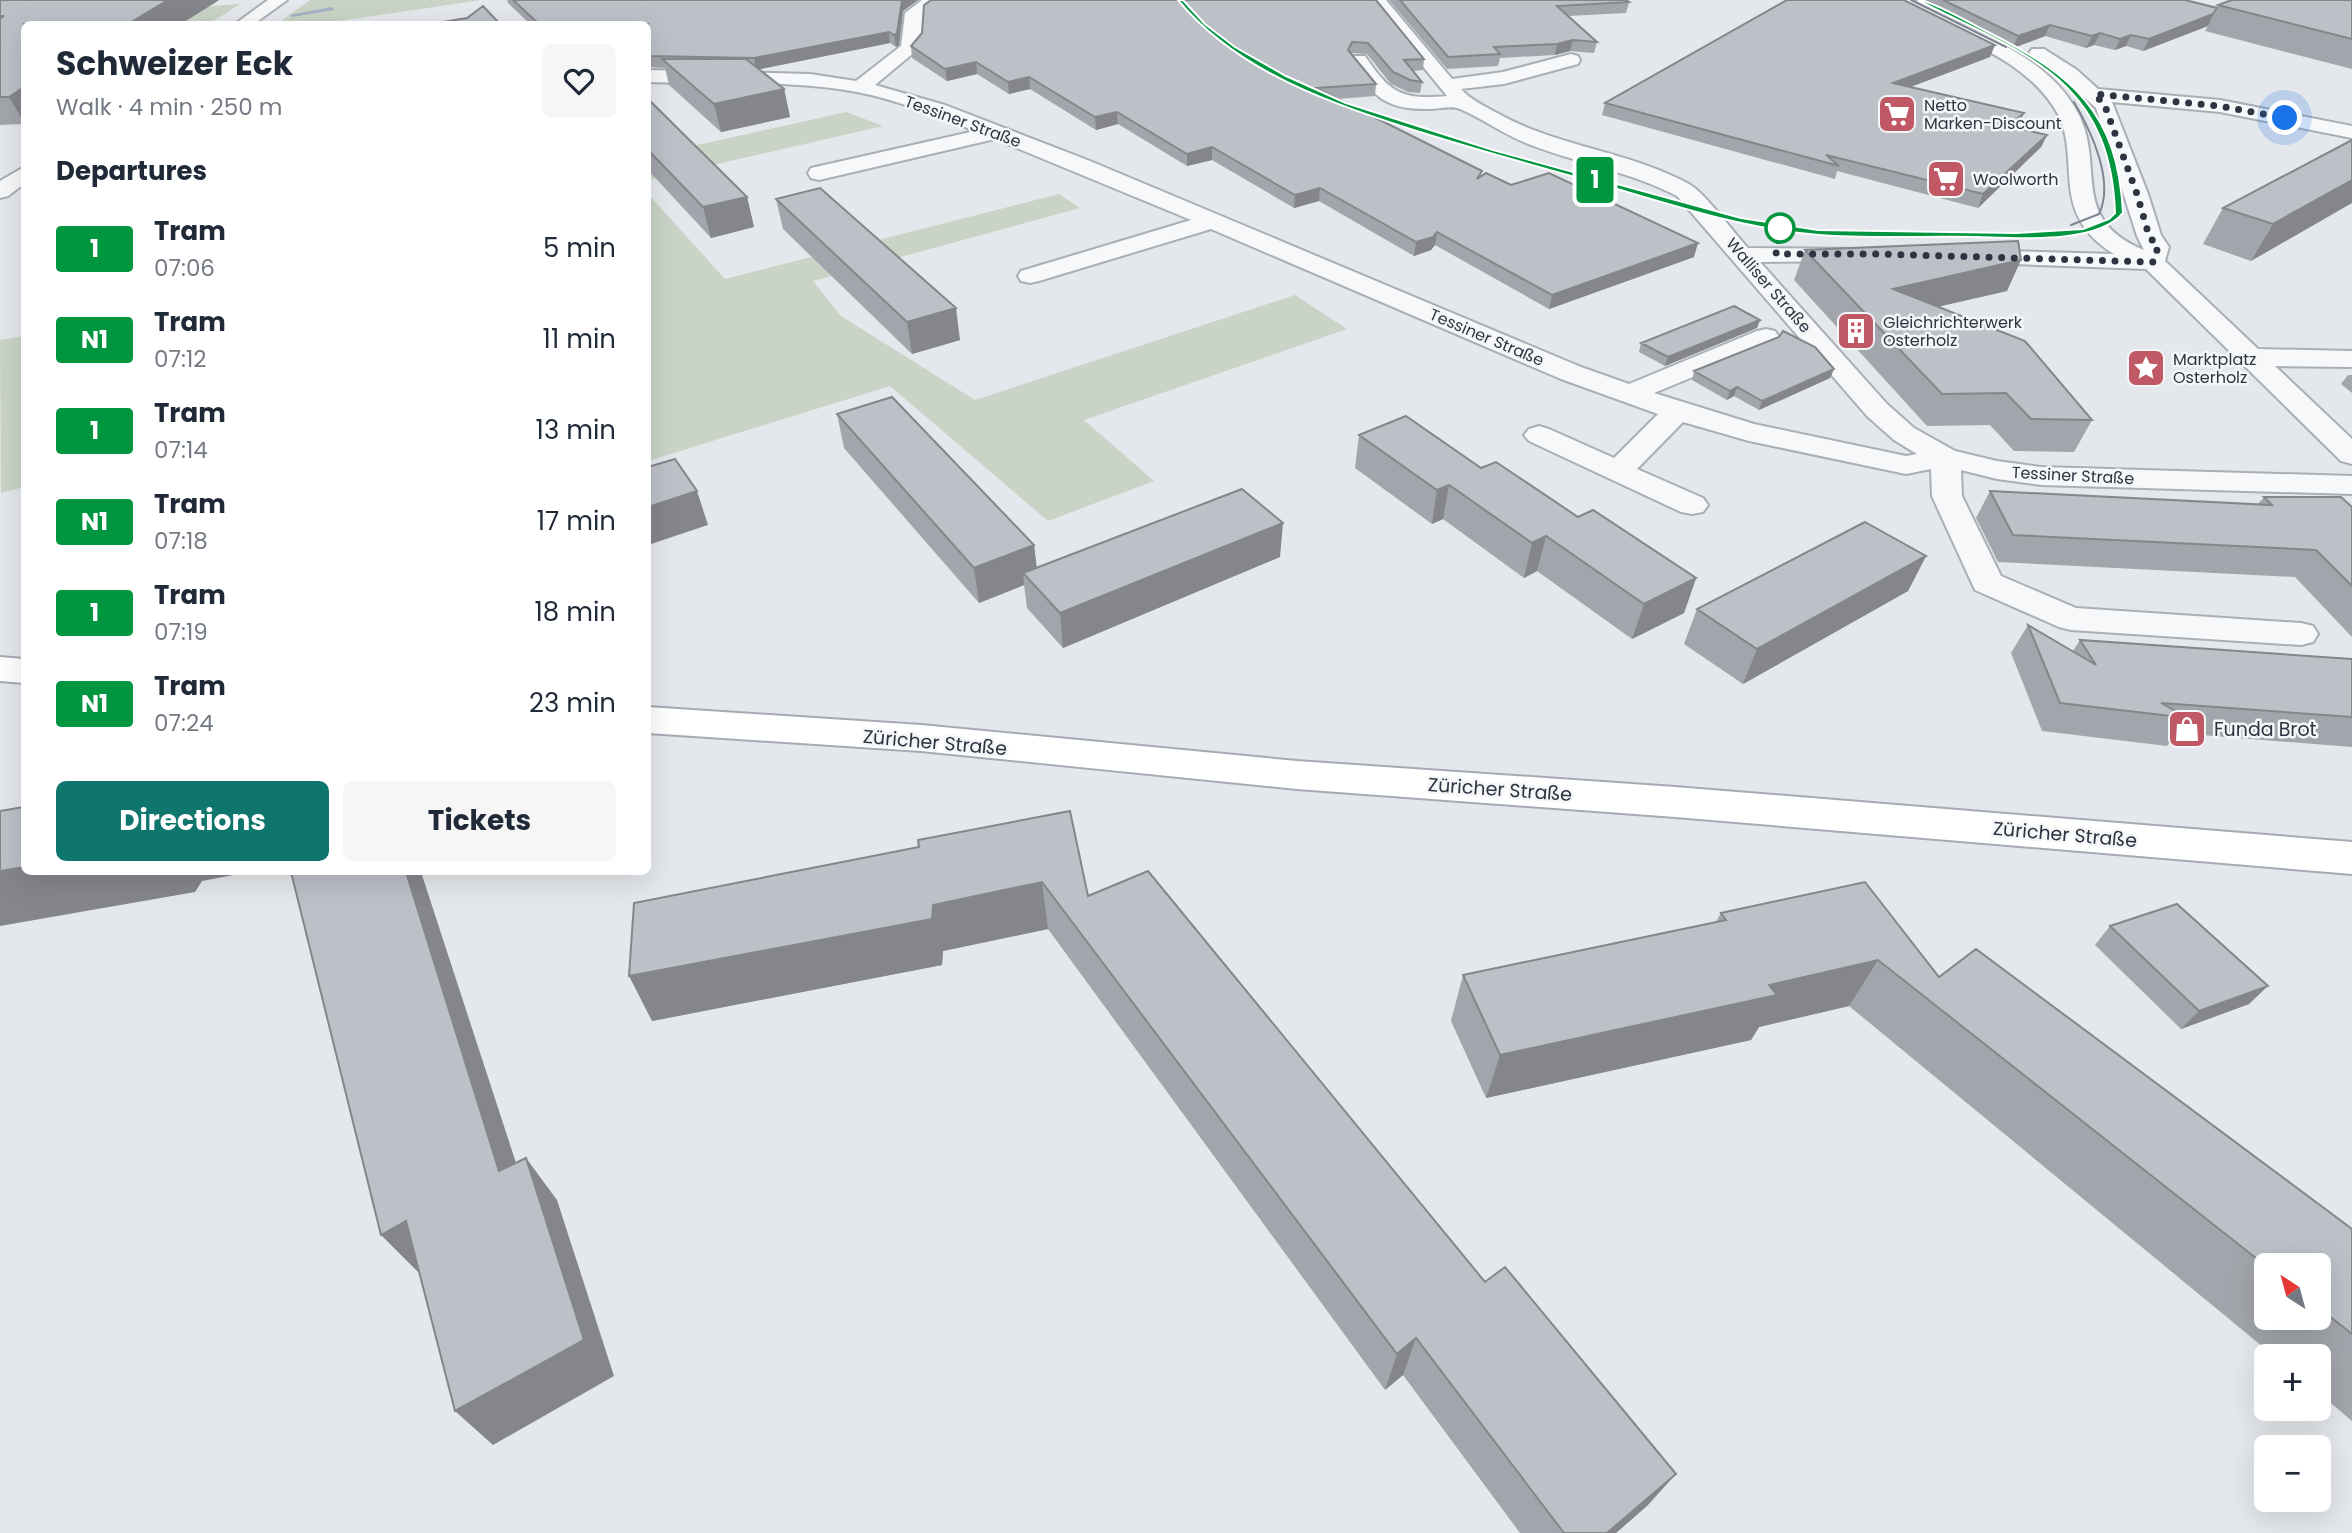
<!DOCTYPE html>
<meta charset="utf-8">
<style>
body{margin:0;font-family:Poppins,sans-serif;background:#f6f6f7;color:#1f2937;height:100vh;display:flex;flex-direction:column;font-size:26px;white-space:nowrap}
*{box-sizing:border-box;margin:0}
p{font-size:23px;color:#747a83}
.icon{flex:none;width:38px;height:38px;fill:none;stroke:currentColor;stroke-width:2;stroke-linecap:round;stroke-linejoin:round}
.map{position:relative;flex:1;overflow:hidden}
.sheet{position:absolute;left:21px;top:21px;width:630px;height:854px;display:flex;flex-direction:column;background:#fff;border-radius:10px;box-shadow:0 7px 28px #0002}
.sheet>*{flex:none}
.badge{padding:0 14px;border-radius:5px;font-size:24px;line-height:46px}
.needle{width:46px;rotate:324deg}
.tools{position:absolute;left:2254px;top:1253px;display:grid;gap:14px}
.tools a{display:grid;place-items:center;width:77px;height:77px;border-radius:10px;background:#fff;box-shadow:0 7px 28px #0002;font-size:35px}
.you{position:absolute;width:35px;height:35px;margin:-18px;border:5px solid #fff;border-radius:50%;background:#1a73e8;box-shadow:0 0 0 10px #1a73e833}
.map>.badge{position:absolute;translate:-50% -50%;box-shadow:0 0 0 4px #fff}
h2{padding:0 35px;font-size:26px;line-height:63px}
.round{display:grid;place-items:center;flex:none;width:74px;height:74px;border-radius:10px;background:#f6f6f7}
.headline{display:flex;align-items:center;justify-content:space-between;height:119px;padding:0 35px}
h1{font-size:33px;font-weight:700;line-height:52px}
.action{display:flex;gap:14px;margin-top:auto;padding:14px 35px}
.action a{flex:1;height:80px;border-radius:10px;background:#0f766e;color:#fff;font-size:28px;font-weight:700;line-height:80px;text-align:center}
.action a+a{background:#f6f6f7;color:#1f2937}
ul{padding:0;list-style:none}
li{display:flex;align-items:center;gap:21px;height:91px;padding:0 35px}
li div{flex:1}
li b{display:block;font-size:26px}
li em{font-style:normal}
li .badge{min-width:77px;font-weight:700;text-align:center}
.map>svg:first-child{display:block}
.green{fill:#c9d4c6}
.lines{fill:none;stroke-linecap:round;stroke-linejoin:round}
.stream{fill:#a4b3c6;fill-rule:evenodd}
.minor-casing{stroke:#aaaeb5;stroke-width:4}
.major-casing{stroke:#a5abb5;stroke-width:4}
.minor{fill:#f7f8f9;fill-rule:evenodd}
.major{fill:#fff;fill-rule:evenodd}
.tram{stroke:#7f8693;stroke-width:2}
.wall{fill:#a2a5ab;fill-rule:evenodd}
.shaded-wall{fill:#84868b}
.building{fill:#bcc0c7;stroke:#84868b;stroke-width:2}
.line{fill:#009640;stroke:#fff;stroke-width:2}
.walk{stroke:#2e3441;stroke-width:7;stroke-dasharray:0 12.6}
.stop-dot{fill:#fff;stroke:#009640;stroke-width:3.5}
.labels{text-anchor:middle;stroke-width:5;stroke-linejoin:round;paint-order:stroke}
.far-poi-label{font-size:16px;fill:#2e3441;stroke:#f4f6f8;text-anchor:start}
.far-street-label{font-size:16px;fill:#2e3441;stroke:#f4f6f8}
.poi-label{font-size:19px;fill:#2e3441;stroke:#f4f6f8;text-anchor:start}
.street-label{font-size:19px;fill:#2e3441;stroke:#f4f6f8}
</style>
<div class="map">
<svg width="2352" height="1533" viewBox="0 0 2352 1533">
<rect width="100%" height="100%" fill="#e4e7eb"/>
<path class="green" d="M310,0H481L319,24H277Z
M240,4L209,24H109L157,10Z
M846,112L883,126L648,180V156Z
M648,194L725,279L1059,194L1080,208L813,281L841,316L975,400L1295,295L1347,329L1084,420L1154,481L1048,521L890,386L648,461Z
M24,336V487L1,493L0,340Z"/>
<g class="lines">
<path class="stream" d="M332,7L334,10L292,17L289,15Z"/>
<defs>
<path id="minor" d="M268,0H287L254,24H235Z
M922,0H942L923,15L921,44L917,50L875,85L945,105L1090,161L1581,367L1629,384L1757,331L1766,329L1775,331L1779,337L1775,343L1654,393L1754,424L1906,456L1917,454L1894,440L1867,416L1677,196C1631,172 1580,164 1531,145C1506,136 1485,120 1460,109C1452,105 1439,109 1429,109C1384,110 1372,95 1349,60L1351,56H1365C1390,93 1401,100 1447,96L1369,0H1386L1452,79L1503,72L1571,54L1578,56L1580,60L1578,64L1504,84L1461,89C1471,100 1484,106 1497,113C1557,147 1629,151 1689,184C1706,194 1733,232 1748,248L1864,249L1868,254L1864,259L1856,261L1760,262L1887,404L1914,428L1955,451L1997,461L2041,467L2352,476V494L2041,485L1997,479L1961,470L1962,496L2001,576L2076,608L2301,623L2313,626L2318,634L2313,642L2301,645L2071,630L2059,627L1975,590L1932,496L1931,469L1906,474L1749,441L1683,422L1637,469L1703,498L1708,505L1703,512L1692,514L1681,512L1529,441L1524,435L1529,429L1539,426L1549,429L1614,458L1658,414L1561,379L1211,229L1039,281L1030,283L1021,281L1018,276L1021,271L1191,220L995,139L819,180L811,178L808,173L811,168L975,131C937,116 898,100 857,92C789,79 717,85 648,82V70L810,74L856,81L901,46L905,13Z
M1889,0C1895,0 1904,0 1910,0C1921,3 1933,11 1944,16C1993,39 2053,63 2079,115C2105,168 2069,219 2144,250L2137,236L2096,108L2063,78L2032,57L2029,53L2032,49H2044L2077,70L2098,89L2220,100L2352,126V138L2220,112L2112,102L2148,194L2161,235L2169,247L2165,261L2258,349L2352,351V367L2275,366L2352,439V464L2341,461L2146,269L1960,262L1957,257L1960,252L1969,250L2114,254C2044,211 2086,154 2053,106C2025,64 1975,44 1930,23C1917,17 1898,11 1889,0Z
M24,167V184L8,196L0,198V181Z"/>
<path id="major" d="M0,657L24,659V683L0,681Z
M648,707L921,725L1297,761L1675,787L2352,842V874L1675,817L1297,789L921,751L648,733Z"/>
</defs>
<use href="#minor" class="minor-casing"/>
<use href="#major" class="major-casing"/>
<use href="#minor" class="minor"/>
<use href="#major" class="major"/>
<path class="tram" d="M1911,0L2006,47
M1344,105C1436,135 1529,162 1623,188C1672,202 1720,219 1771,227C1844,239 1919,234 1992,235C2032,235 2089,245 2119,214C2124,198 2117,182 2113,167C2091,95 2062,74 1999,38
M2071,225L2099,214C2115,181 2091,131 2074,102"/>
</g>
<path class="wall" d="M0,0H219L181,24H24V124L0,125Z
M507,0H918L903,11L899,45L896,47L890,43L759,69L784,89L790,117L721,132L669,85L665,68L649,67L648,66V24H530L508,3Z
M1376,0L1424,59L1423,70L1413,71L1422,82L1420,93L1408,92L1391,84L1367,54L1351,53L1376,84L1375,96L1337,99L1482,176L1511,185L1694,257L1549,309L1435,245L1431,250L1414,256L1319,201L1294,208L1212,160L1187,166L1118,124L1096,130L1030,89L1009,94L977,74L947,81L912,58L911,46L922,33Z
M1389,0H1626L1629,2L1626,13L1568,16L1597,42L1594,53L1570,51L1555,55L1500,58L1498,66L1447,69Z
M1917,0H2185L2217,8L2218,5L2352,0V69L2205,31L2208,26L2143,51L2126,46L2115,50L2094,45L2086,48L2045,36L2013,48Z
M1990,57L1910,87L2024,113L2018,125L2016,127L2047,135L2041,147L1978,208L1837,171L1835,179L1602,115L1605,103Z
M648,99L747,197L754,227L711,238L648,170Z
M2352,140L2251,261L2203,244L2223,208Z
M776,199L960,340L912,354L783,229Z
M1805,250L2007,291L1938,306L2092,420L2074,452L2014,451L1990,425L1927,426L1794,280Z
M1757,328L1665,366L1639,352L1641,343Z
M1834,369L1830,378L1759,410L1734,396L1727,400L1692,380L1694,371Z
M2348,375H2352V393L2341,384Z
M837,414L1034,545L1037,568L1280,557L1063,648L1027,608L1024,585L979,603L844,448Z
M1359,435L1481,468L1696,578L1684,613L1632,639L1537,571L1524,578L1443,519L1432,524L1355,468Z
M1990,491L2258,504L2264,497L2352,507V637L2295,577L1998,562L1976,518Z
M1926,556L1908,591L1743,684L1684,644L1697,609Z
M2028,625L2073,651L2080,640L2352,659V747L2176,733L2167,746L2042,731L2011,653Z
M919,847L1088,896L1648,1505L1616,1533H1520L1403,1375L1385,1390L1048,929L943,951L942,965L652,1021Z
M1721,913L1939,977L2352,1229V1421L2319,1393V1356H2274L1849,1006L1759,1027L1751,1040L1486,1098L1451,1021L1463,975L1716,922ZM2266,1265H2319V1318H2266Z
M2110,926L2249,1004L2181,1029L2095,945Z"/>
<path class="shaded-wall" d="M168,0H219L181,24H128Z
M902,0H918L903,11L899,45L896,47L894,35Z
M2213,14L2208,26L2143,51L2149,39Z
M2050,25L2045,36L2013,48L2018,36Z
M889,32L890,43L756,70L754,58Z
M2100,33L2094,45L2086,48L2092,36Z
M2131,35L2126,46L2115,50L2120,39Z
M1573,40L1570,51L1555,55L1557,44Z
M1995,45L1990,57L1889,95L1893,83Z
M976,62L977,74L947,81L945,69Z
M1029,77L1030,89L1009,94L1008,82Z
M24,87V122L9,97Z
M784,89L790,117L721,132L714,104Z
M1117,112L1118,124L1096,130L1095,117Z
M2024,113L2018,125L2004,138L2009,126Z
M2047,135L2041,147L1978,208L1983,194Z
M1212,147V160L1187,166V154Z
M2352,180V203L2251,261L2273,224Z
M1320,188L1319,201L1294,208L1295,195Z
M747,197L754,227L711,238L703,207Z
M1437,232L1435,245L1431,250L1414,256L1416,242Z
M1698,243L1694,257L1549,309L1552,295Z
M2021,260L2007,291L1881,320L1893,289Z
M956,308L960,340L912,354L907,322Z
M1760,320L1757,328L1665,366L1668,357Z
M1834,369L1830,378L1759,410L1762,401Z
M1737,387L1734,396L1727,400L1730,391Z
M1449,485L1443,519L1432,524L1437,490Z
M697,491L708,525L648,545V507Z
M1283,523L1280,557L1063,648L1060,613Z
M1546,536L1537,571L1524,578L1532,543Z
M1034,545L1038,580L1023,573L1024,585L979,603L974,568Z
M1926,556L1908,591L1743,684L1757,649Z
M1696,578L1684,613L1632,639L1644,604Z
M24,867V872H249L202,881L195,892L0,926V871Z
M406,872H421L532,1212L499,1171Z
M1042,882L1048,929L943,951L942,965L652,1021L629,976L933,905Z
M1878,960L1849,1006L1759,1027L1751,1040L1486,1098L1500,1055L1769,985Z
M2268,986L2249,1004L2181,1029L2199,1011Z
M526,1158L557,1200L614,1376L493,1445L455,1411Z
M406,1221L420,1274L381,1235Z
M1416,1338L1403,1375L1385,1390L1397,1354Z
M1676,1474L1648,1505L1616,1533H1607Z"/>
<path class="building" d="M0,0H168L128,24H24V87L9,97H0V18L4,16H0Z
M513,0H902L897,33L894,35L889,32L754,58L648,56V24H539Z
M931,0H1376L1424,59L1404,60L1422,82L1410,80L1393,72L1368,43L1352,42L1348,50L1376,84L1316,88L1482,171L1477,179L1486,173L1511,185L1549,173L1698,243L1552,295L1437,232L1433,237L1416,242L1320,188L1295,195L1212,147L1187,154L1117,112L1095,117L1029,77L1008,82L976,62L945,69L911,46L922,33L924,5Z
M1400,0H1626L1629,2L1557,6L1597,42L1573,40L1557,44L1494,47L1500,54L1448,57Z
M1787,0H1904L1995,45L1893,83L2024,113L2009,126L2047,135L1983,194L1826,155L1839,166L1605,103Z
M1943,0H2185L2217,8L2213,14L2149,39L2131,35L2120,39L2100,33L2092,36L2050,25L2018,36Z
M2232,0H2352V39L2218,5Z
M483,6L500,24H431L467,18Z
M662,59H746L784,89L714,104Z
M648,99L747,197L703,207L648,150Z
M2352,140V180L2273,224L2223,208Z
M820,188L956,308L907,322L776,199Z
M2018,241L2021,260L1893,289L2025,341L2092,420L2031,419L2006,393L1942,394L1805,250Z
M1734,306L1760,320L1668,357L1641,343Z
M1783,331L1815,347L1834,369L1762,401L1737,387L1730,391L1694,371L1779,337Z
M892,397L1034,545L974,568L837,414Z
M1406,416L1481,468L1496,462L1578,517L1593,510L1696,578L1644,604L1546,536L1532,543L1449,485L1437,490L1359,435Z
M675,459L697,491L648,507V467Z
M1242,489L1283,523L1060,613L1023,573Z
M1990,491L2272,505L2264,497H2341L2352,507V586L2316,550L2013,535Z
M1865,522L1926,556L1757,649L1697,609Z
M2028,625L2096,665L2080,640L2352,659V717L2161,703L2188,718L2060,703Z
M24,807V867L0,871V811Z
M1070,811L1088,896L1148,871L1485,1282L1505,1267L1676,1474L1607,1533H1564L1416,1338L1397,1354L1042,882L933,905L932,919L629,976L634,903L919,847L918,840Z
M291,872H406L499,1171L526,1158L584,1340L455,1411L406,1221L381,1235Z
M1865,882L1939,977L1976,949L2352,1229V1334L2319,1308V1265H2266V1266L1878,960L1769,985L1777,995L1500,1055L1463,975L1726,920L1721,913Z
M2177,904L2268,986L2199,1011L2110,926Z"/>
<path class="line" d="M1178,0H1183L1205,24L1235,47L1286,76L1346,103L1493,150L1741,218L1818,230L2016,233L2083,229L2109,219L2115,213C2110,77 2023,54 1919,1L1921,0C1944,7 1966,21 1988,32C2073,75 2118,112 2123,213C2097,245 2016,238 1977,237C1925,236 1871,239 1819,235C1741,229 1667,203 1593,182C1535,166 1477,150 1420,132C1333,104 1238,73 1178,0Z"/>
<g class="lines">
<path class="walk" d="M1780,228L1776,254H1878L2153,262L2158,247L2149,236L2137,194L2105,106L2095,94L2220,106L2285,118"/>
</g>
<defs>
<symbol id="supermarket-square" viewBox="-11 -11 22 22"><rect x="-9" y="-9" width="18" height="18" rx="4" fill="#c05965" stroke="#f4f6f8"/><path d="M-6-5.5h2.5l.6 2H6L4.5 2H-2.5L-4.4-4H-6ZM-1.5 3.2a1.3 1.3 0 1 0 .1 0ZM3 3.2a1.3 1.3 0 1 0 .1 0Z" fill="#fff"/></symbol>
<symbol id="building-square" viewBox="-11 -11 22 22"><rect x="-9" y="-9" width="18" height="18" rx="4" fill="#c05965" stroke="#f4f6f8"/><path d="M-4-6H4V6H1V3H-1V6H-4ZM-2.5-4.3h1.7v1.8h-1.7ZM.8-4.3h1.7v1.8H.8ZM-2.5-1h1.7V.8h-1.7ZM.8-1h1.7V.8H.8Z" fill="#fff"/></symbol>
<symbol id="sight-square" viewBox="-11 -11 22 22"><rect x="-9" y="-9" width="18" height="18" rx="4" fill="#c05965" stroke="#f4f6f8"/><path d="M0-6L1.8-2.2L6-1.7L2.9 1.2L3.7 5.4L0 3.3L-3.7 5.4L-2.9 1.2L-6-1.7L-1.8-2.2Z" fill="#fff"/></symbol>
<symbol id="shop-square" viewBox="-11 -11 22 22"><rect x="-9" y="-9" width="18" height="18" rx="4" fill="#c05965" stroke="#f4f6f8"/><path d="M-5-2.5h2.3a2.7 3.5 0 0 1 5.4 0H5L5.5 6h-11ZM-1.5-2.5h3a1.5 2.3 0 0 0-3 0Z" fill="#fff"/></symbol>
</defs>
<g fill-rule="evenodd">
<use href="#supermarket-square" x="1875" y="92" width="44" height="44"/>
<use href="#supermarket-square" x="1924" y="157" width="44" height="44"/>
<use href="#building-square" x="1834" y="309" width="44" height="44"/>
<use href="#sight-square" x="2124" y="346" width="44" height="44"/>
<use href="#shop-square" x="2165" y="707" width="44" height="44"/>
</g>
<circle class="stop-dot" cx="1780" cy="228" r="14"/>
<g class="labels">
<g class="far-poi-label">
<text x="1924" y="111">Netto<tspan x="1924" dy="18">Marken-Discount</tspan></text>
<text x="1973" y="185">Woolworth</text>
<text x="1883" y="328">Gleichrichterwerk<tspan x="1883" dy="18">Osterholz</tspan></text>
<text x="2173" y="365">Marktplatz<tspan x="2173" dy="18">Osterholz</tspan></text>
</g>
<g class="far-street-label">
<text transform="translate(963 121) rotate(20)" y="6">Tessiner Straße</text>
<text transform="translate(1769 285) rotate(49)" y="6">Walliser Straße</text>
<text transform="translate(1487 337) rotate(23)" y="6">Tessiner Straße</text>
<text transform="translate(2073 475) rotate(3)" y="6">Tessiner Straße</text>
</g>
<g class="poi-label">
<text x="2214" y="736">Funda Brot</text>
</g>
<g class="street-label">
<text transform="translate(935 742) rotate(5)" y="7">Züricher Straße</text>
<text transform="translate(1500 789) rotate(4)" y="7">Züricher Straße</text>
<text transform="translate(2065 834) rotate(5)" y="7">Züricher Straße</text>
</g>
</g>
</svg>
<div class="tools">
<a><svg class="needle" viewBox="-14 -14 28 28"><path d="M0-13l5 13h-10z" fill="#e53935"/><path d="M0 13l5-13h-10z" fill="#747a83"/></svg></a>
<a>+</a>
<a>−</a>
</div>
<div class="you" style="left:2285px;top:118px"></div>
<b class="badge" style="left:1595px;top:180px;background:#009640;color:#fff">1</b>
<section class="sheet">
<div class="headline"><div><h1>Schweizer Eck</h1><p>Walk · 4 min · 250 m</p></div><a class="round"><svg class="icon" aria-label="heart" viewBox="0 0 24 24"><path d="M12 20l-8-8c-3-5 5-10 8-4 3-6 11-1 8 4z"/></svg></a></div>
<h2>Departures</h2>
<ul>
<li><span class="badge" style="background:#009640;color:#fff">1</span><div><b>Tram</b><p>07:06</p></div><em>5 min</em></li>
<li><span class="badge" style="background:#009640;color:#fff">N1</span><div><b>Tram</b><p>07:12</p></div><em>11 min</em></li>
<li><span class="badge" style="background:#009640;color:#fff">1</span><div><b>Tram</b><p>07:14</p></div><em>13 min</em></li>
<li><span class="badge" style="background:#009640;color:#fff">N1</span><div><b>Tram</b><p>07:18</p></div><em>17 min</em></li>
<li><span class="badge" style="background:#009640;color:#fff">1</span><div><b>Tram</b><p>07:19</p></div><em>18 min</em></li>
<li><span class="badge" style="background:#009640;color:#fff">N1</span><div><b>Tram</b><p>07:24</p></div><em>23 min</em></li>
</ul>
<div class="action"><a>Directions</a><a>Tickets</a></div>
</section>
</div>
